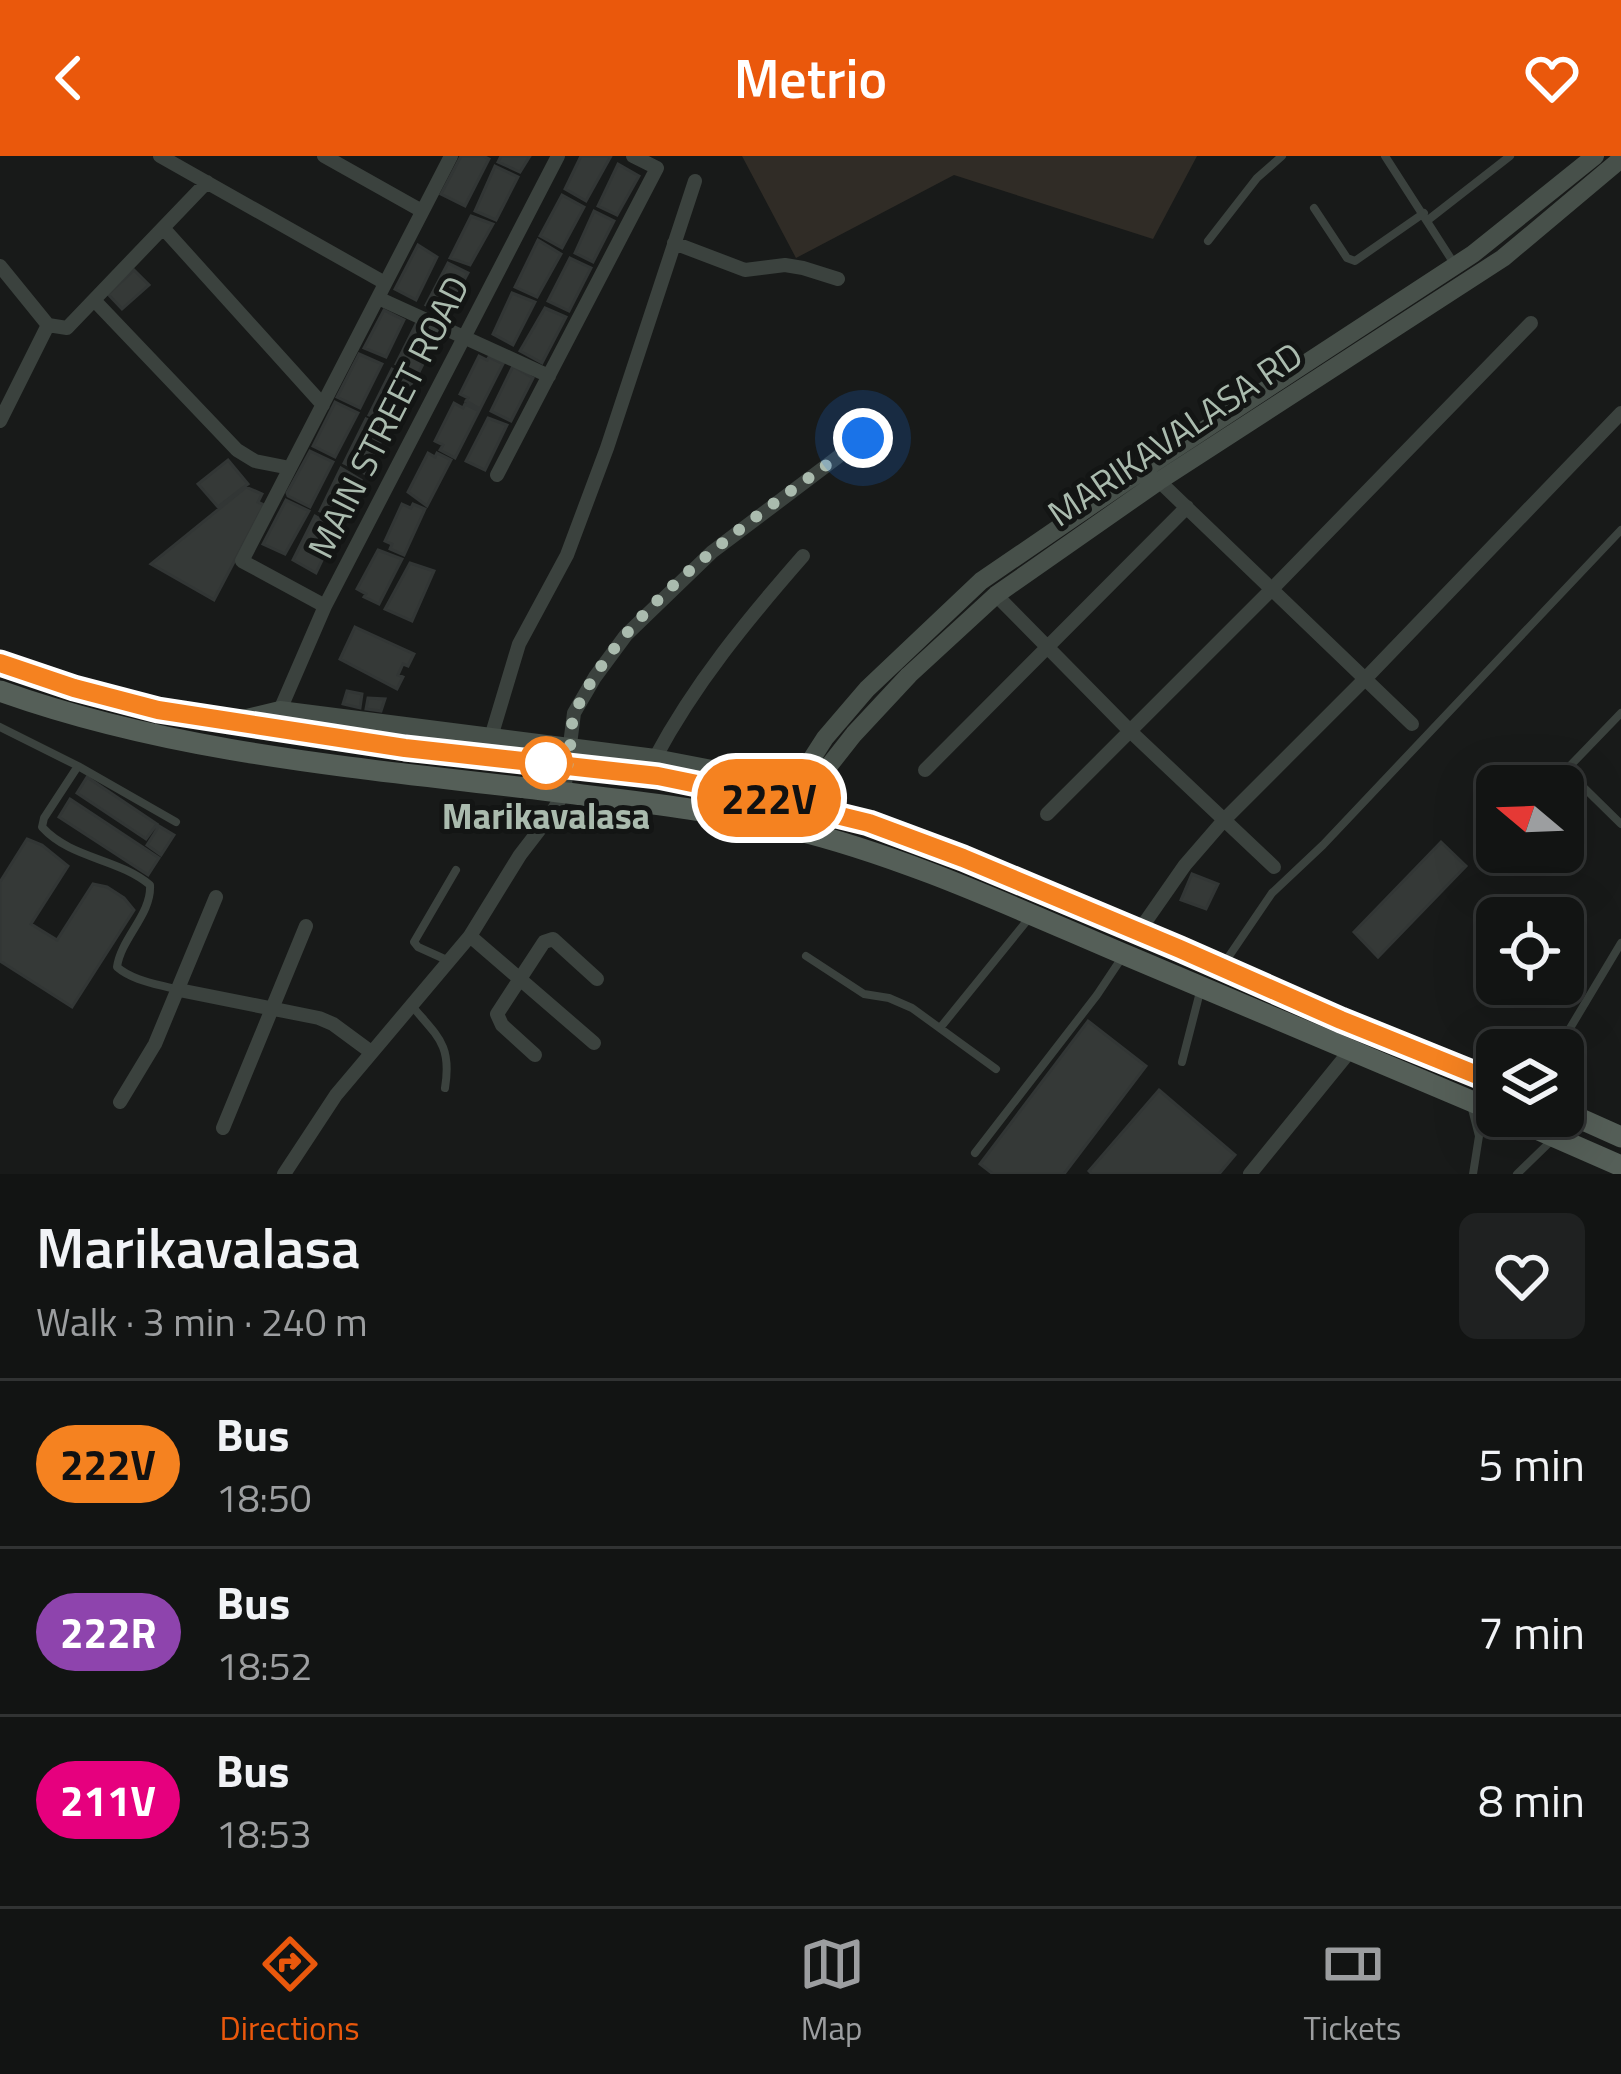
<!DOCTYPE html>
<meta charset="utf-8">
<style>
body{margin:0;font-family:"Titillium Web",sans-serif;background:#1f2121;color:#f1f3f6;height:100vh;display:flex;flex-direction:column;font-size:45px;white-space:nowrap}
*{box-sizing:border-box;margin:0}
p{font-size:39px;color:#9c9ea0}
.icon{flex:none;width:66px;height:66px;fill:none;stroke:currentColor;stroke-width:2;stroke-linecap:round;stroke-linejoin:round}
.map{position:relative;height:1018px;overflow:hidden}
.sheet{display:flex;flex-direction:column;background:#121413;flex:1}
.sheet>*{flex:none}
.badge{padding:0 24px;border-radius:39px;font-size:42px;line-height:78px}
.needle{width:78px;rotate:289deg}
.fabs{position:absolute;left:1476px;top:609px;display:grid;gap:24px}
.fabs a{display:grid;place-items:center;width:108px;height:108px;border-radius:18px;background:#121413;box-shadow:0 12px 48px #0002,0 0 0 3px #313333;font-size:60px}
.you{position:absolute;width:60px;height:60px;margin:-30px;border:9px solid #fff;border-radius:50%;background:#1a73e8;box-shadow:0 0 0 18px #1a73e833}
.map>.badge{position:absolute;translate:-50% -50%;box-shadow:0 0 0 6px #fff}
.round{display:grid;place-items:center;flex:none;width:126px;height:126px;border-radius:18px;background:#1f2121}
.head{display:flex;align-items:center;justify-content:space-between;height:204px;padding:0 36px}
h1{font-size:57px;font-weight:600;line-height:90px}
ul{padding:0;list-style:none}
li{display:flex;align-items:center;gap:36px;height:168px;padding:0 36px;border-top:3px solid #313333}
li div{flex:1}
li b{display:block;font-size:45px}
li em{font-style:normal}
li .badge{min-width:132px;font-weight:700;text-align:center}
header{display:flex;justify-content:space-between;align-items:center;height:156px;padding:0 36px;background:#ea580c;color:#fff;font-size:54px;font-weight:600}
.tabs{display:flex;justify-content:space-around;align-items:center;height:168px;border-top:3px solid #313333;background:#121413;font-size:33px;color:#9c9ea0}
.tabs a{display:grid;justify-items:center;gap:6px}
.tabs .on{color:#ea580c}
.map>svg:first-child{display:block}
.green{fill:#302c26}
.building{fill:#353937;stroke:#323635;stroke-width:3}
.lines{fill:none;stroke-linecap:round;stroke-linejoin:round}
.lane{stroke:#3b423e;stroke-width:8}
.street{stroke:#3b423e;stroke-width:14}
.secondary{stroke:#47504a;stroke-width:18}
.primary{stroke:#555f58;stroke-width:21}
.line-casing{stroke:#fff;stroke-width:27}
.line{stroke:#f58220;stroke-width:18}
.walk{stroke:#aabbae;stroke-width:12;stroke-dasharray:0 21.6}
.stop-dot{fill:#fff;stroke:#f58220;stroke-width:6}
.labels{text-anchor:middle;stroke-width:10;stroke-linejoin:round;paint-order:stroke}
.street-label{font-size:36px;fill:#aabbae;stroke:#131514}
.stop-label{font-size:36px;font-weight:bold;fill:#aabbae;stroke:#131514}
</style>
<header><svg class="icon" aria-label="back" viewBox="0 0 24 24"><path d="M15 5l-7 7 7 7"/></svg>Metrio<svg class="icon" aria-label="heart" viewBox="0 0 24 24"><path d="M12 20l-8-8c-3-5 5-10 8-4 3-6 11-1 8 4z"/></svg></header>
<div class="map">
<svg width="1621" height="1018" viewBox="0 0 1621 1018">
<rect width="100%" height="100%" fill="#181a19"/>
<path class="green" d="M742,0H1197L1153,83L954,19L796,102Z"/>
<path class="building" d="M461,0H483L489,3L465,50L441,38Z
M501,0H530L520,16L498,6Z
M581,0H611L586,45L565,33Z
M618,8L639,20L617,59L598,50Z
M495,10L518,21L496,64L475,55Z
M562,39L584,51L562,92L540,80Z
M594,55L614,65L593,106L575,97Z
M471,60L493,68L470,109L450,102Z
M538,84L561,98L537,141L515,131Z
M418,89L437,101L416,144L395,133Z
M570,102L591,112L569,155L548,145Z
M448,107L468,117L447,156L426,149Z
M134,114L149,129L122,153L108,138Z
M512,137L535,146L513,189L493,178Z
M545,152L566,161L542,207L520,195Z
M384,154L404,164L386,201L364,192Z
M416,168L437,180L418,218L396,208Z
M359,198L382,208L360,252L337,241Z
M479,200L487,204L489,201L503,208L480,253L466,245L468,242L460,238Z
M513,210L533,222L511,265L491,255Z
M392,213L414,223L390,268L369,259Z
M335,246L358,257L335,301L313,290Z
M454,247L463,252L465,248L479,255L455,302L440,294L443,289L435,285Z
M488,262L507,269L485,314L466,305Z
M366,263L388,272L364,317L344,307Z
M310,295L333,306L310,351L288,340L287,337Z
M428,297L435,301L437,297L451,304L427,350L408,336Z
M228,304L248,328L218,351L198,328Z
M341,312L361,324L340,364L320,355Z
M246,331L262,338L258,346L264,349L214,444L151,408Z
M286,344L309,355L285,398L263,388Z
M402,348L411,352L413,348L425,353L404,399L390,393L392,388L385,385Z
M315,360L337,373L316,417L293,404Z
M378,394L402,403L379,448L364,441L366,438L357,433Z
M410,407L434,415L412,465L385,453Z
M355,471L414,498L408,510L403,508L398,519L403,521L397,533L340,503Z
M347,535L362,538L360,552L343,548Z
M368,542L385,543L381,555L366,553Z
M87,621L157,668L146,683L77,637Z
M70,643L159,702L148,719L59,661Z
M159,670L174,679L161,699L147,689Z
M27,683L42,689L68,710L31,768L57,784L93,728L107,731L124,742L134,754L72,851L0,805V726Z
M1441,686L1466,710L1378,801L1354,776Z
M1192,718L1218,728L1206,753L1181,744Z
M1088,865L1146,910L1064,1018H993L980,1008Z
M1159,934L1235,999L1219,1018H1092L1089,1015Z"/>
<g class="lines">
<path class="lane" d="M1385,0L1455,109
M1314,52L1347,102L1355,105L1424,57
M1428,64L1510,0
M1208,85L1257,22L1282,0
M1621,557L1566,614L1621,668
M0,571L78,610L176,666
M78,610L44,662L42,671C71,703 118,702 150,729C152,758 121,782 117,811C133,825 158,828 178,834
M806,800L864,838L889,842L912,852L996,913
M449,805L418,791L414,786L456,714
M1223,809L1272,737L1323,689L1621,374
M412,850C438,881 452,889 445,932
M940,872L1030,761
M1557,894L1621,787
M1182,906L1201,832
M1471,949L1479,980L1473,1018
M975,997L1097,839L1123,800
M1517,1018L1550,986"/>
<path class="street" d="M160,0L385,127
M324,0L422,55
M164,73L323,249
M674,87L745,114L785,109L803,112L838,123
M0,110L48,169
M378,142L549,220
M94,144L237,294L255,305L290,312
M0,265L48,169L67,172L207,26
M497,319L657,12L633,0
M1159,325L1412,568
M996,439L1130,575L1274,711
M325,450L242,405L451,0
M280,554L325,450L558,0
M491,581L519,488L567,399L607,292L695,25
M655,602C695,527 747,464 803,400
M925,614L1187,351
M1047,658L1272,433L1531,167
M1139,775L1185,709L1224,664L1365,523L1621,257
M470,780L594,887
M179,834L319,862L333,868L371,896
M535,899L502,869L497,858L544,786L553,783L597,823
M120,946L155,888L216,741
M223,972L306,770
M284,1018L336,939L470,780L520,699L550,660L564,636L574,557L595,521L626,479L712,396L863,282
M1250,1018L1350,895"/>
<path class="secondary" d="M234,565L280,554L655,602L805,631
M784,646L825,582L867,533L981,425L1152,308L1473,98L1595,0
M805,652L828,611L854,578L909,519L996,439L1159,325L1503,102L1621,3"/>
<path class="primary" d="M0,507C161,564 330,584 499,604C523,606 548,607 572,609C641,617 710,629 778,644C876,667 968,705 1061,743C1207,803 1351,868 1497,927
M0,535C190,603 392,614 590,640C656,648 722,656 788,672C905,700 1017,753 1128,800C1251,853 1374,903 1497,956
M1563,955L1621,981
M1507,960L1621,1010"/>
</g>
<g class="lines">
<defs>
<path id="line" d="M0,507L74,532L158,554L405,592L658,620L775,644L869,667L963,702L1180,793L1341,864L1497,927"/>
</defs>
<use href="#line" class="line-casing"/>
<use href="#line" class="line"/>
<path class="walk" d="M546,607L569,609C571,592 569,569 576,554C627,443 767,354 863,282"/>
</g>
<circle class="stop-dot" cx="546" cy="607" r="24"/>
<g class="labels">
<g class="street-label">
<text transform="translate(388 261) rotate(-63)" y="13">MAIN STREET ROAD</text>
<text transform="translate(1175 278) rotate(-34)" y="13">MARIKAVALASA RD</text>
</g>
<g class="stop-label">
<text x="546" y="673">Marikavalasa</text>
</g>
</g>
</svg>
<div class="fabs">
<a><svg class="needle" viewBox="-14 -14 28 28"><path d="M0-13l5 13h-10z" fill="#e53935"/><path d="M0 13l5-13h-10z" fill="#9c9ea0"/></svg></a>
<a><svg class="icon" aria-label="locate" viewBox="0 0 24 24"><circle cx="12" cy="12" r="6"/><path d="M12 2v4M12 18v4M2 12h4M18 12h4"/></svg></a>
<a><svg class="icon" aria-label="layers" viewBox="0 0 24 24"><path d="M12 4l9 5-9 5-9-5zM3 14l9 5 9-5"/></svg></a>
</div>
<div class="you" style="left:863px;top:282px"></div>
<b class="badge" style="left:769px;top:642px;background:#f58220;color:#111">222V</b>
</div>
<section class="sheet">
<div class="head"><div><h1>Marikavalasa</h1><p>Walk · 3 min · 240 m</p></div><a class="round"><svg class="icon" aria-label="heart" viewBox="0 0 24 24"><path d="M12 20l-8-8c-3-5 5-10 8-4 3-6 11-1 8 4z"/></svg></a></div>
<ul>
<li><span class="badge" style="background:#f58220;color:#111">222V</span><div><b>Bus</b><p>18:50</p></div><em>5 min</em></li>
<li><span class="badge" style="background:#8e44ad;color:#fff">222R</span><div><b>Bus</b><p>18:52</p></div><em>7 min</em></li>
<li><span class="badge" style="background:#e6007e;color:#fff">211V</span><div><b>Bus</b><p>18:53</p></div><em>8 min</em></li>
</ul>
</section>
<nav class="tabs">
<a class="on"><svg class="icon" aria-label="directions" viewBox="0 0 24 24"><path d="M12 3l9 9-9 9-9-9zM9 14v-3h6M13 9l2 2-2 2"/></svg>Directions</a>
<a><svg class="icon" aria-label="map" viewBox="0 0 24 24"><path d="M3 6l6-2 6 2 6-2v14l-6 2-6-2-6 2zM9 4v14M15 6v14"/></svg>Map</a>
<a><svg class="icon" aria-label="tickets" viewBox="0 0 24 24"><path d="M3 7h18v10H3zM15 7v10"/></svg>Tickets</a>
</nav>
